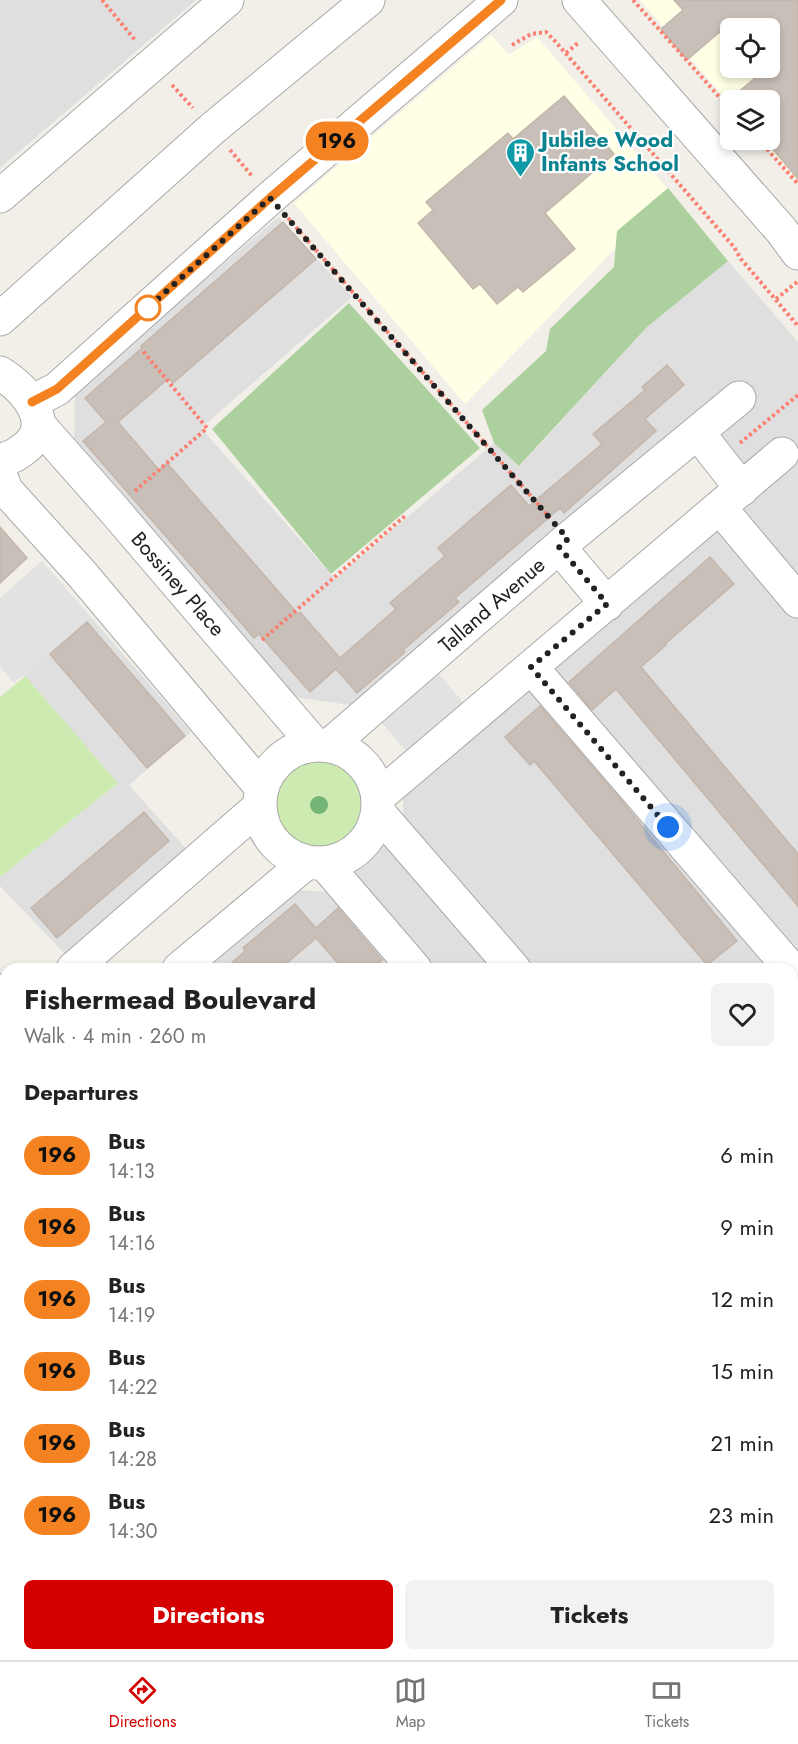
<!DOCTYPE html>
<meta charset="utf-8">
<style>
body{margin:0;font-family:Jost,sans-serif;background:#f2f2f2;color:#222;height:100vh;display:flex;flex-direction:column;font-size:22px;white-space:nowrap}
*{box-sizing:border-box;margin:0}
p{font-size:20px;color:#767676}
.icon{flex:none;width:33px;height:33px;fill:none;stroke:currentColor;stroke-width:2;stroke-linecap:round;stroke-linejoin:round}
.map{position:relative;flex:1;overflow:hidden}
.details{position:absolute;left:0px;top:963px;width:798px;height:698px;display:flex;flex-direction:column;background:#fff;border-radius:18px 18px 0 0;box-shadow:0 3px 9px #0003}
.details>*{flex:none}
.badge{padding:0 12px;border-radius:20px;font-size:21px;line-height:39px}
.tools{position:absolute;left:720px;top:18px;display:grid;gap:12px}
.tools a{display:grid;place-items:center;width:60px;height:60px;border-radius:9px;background:#fff;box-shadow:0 3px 9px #0003;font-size:30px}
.you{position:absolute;width:30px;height:30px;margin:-15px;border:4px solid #fff;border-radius:50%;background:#1a73e8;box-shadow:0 0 0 9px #1a73e833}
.map>.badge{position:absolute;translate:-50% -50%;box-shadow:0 0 0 3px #fff}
h2{padding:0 24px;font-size:22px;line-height:54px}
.round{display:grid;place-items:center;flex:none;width:63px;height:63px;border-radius:9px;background:#f2f2f2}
.headline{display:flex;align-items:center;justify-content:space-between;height:102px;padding:0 24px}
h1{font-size:28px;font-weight:700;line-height:45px}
.action{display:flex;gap:12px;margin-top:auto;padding:12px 24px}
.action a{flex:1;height:69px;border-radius:9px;background:#d40000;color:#fff;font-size:24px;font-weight:700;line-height:69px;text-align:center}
.action a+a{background:#f2f2f2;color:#222}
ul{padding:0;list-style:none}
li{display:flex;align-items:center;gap:18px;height:72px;padding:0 24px}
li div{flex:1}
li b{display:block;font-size:22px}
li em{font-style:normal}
li .badge{min-width:66px;font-weight:700;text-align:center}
.tab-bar{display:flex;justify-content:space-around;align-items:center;height:84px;border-top:2px solid #e0e0e0;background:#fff;font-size:16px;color:#767676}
.tab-bar a{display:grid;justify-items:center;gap:3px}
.tab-bar .on{color:#d40000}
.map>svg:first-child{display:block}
.residential{fill:#e0dfdf}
.education{fill:#ffffe5;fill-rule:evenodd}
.grass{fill:#cdebb0}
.forest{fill:#add19e}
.parking{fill:#e2e2e2}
.building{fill:#c7bfb8;stroke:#c4b6ab;stroke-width:1.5}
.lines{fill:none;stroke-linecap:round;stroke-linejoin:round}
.minor-casing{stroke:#a9a9a9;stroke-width:35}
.path{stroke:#fa8072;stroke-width:4;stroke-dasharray:3 3;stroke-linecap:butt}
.minor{stroke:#fff;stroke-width:33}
.tree{fill:#74b475}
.line-casing{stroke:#fff;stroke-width:14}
.line{stroke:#f58220;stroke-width:9}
.walk{stroke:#222;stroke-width:6;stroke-dasharray:0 10.8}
.stop-dot{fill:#fff;stroke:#f58220;stroke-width:3}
.labels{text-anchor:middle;stroke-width:4.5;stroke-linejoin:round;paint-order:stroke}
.culture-label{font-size:21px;font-weight:bold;fill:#0d838f;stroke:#fff;text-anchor:start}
.street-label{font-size:21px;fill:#222;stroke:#fff}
</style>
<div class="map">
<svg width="798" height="1660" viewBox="0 0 798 1660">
<rect width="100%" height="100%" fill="#f2efe9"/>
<path class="residential" d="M0,0H196L0,168Z
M278,217L352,297L201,428L335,579L494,443L520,466L646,328L728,261L798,342V1281L792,1274V969H202L293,890L333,892L403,822V788L755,487L694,415L356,706L295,697L74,442L75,392Z
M90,616L191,732L129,785L188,851L66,955L0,886V877L118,783L23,675Z
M792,1427L798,1434V1454L792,1459Z
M0,1603L6,1610V1654L29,1655V1660H0Z
M211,1655L465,1654L470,1660H205Z"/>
<path class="education" d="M640,0H798V182L761,140H770V100H730V104ZM730,28H770V68H730Z
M491,35L509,55L537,37L670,192L465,404L294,203Z"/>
<path class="grass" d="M25,676L118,783L0,877V697Z
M269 805a48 48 0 1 1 96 0a48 48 0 1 1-96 0Z
M6,1285V1458L0,1451V1286L2,1288Z
M159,1654V1660H73L74,1655Z"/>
<path class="forest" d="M668,188L728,261L646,328L519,466L494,443L482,410L546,351L550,329L614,267L617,231Z
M349,303L480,448L331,574L212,429Z
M798,1572V1660H664L652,1655L792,1654V1574Z"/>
<path class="parking" d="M42,561L90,616L14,683L0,667V598Z
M439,674L468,708L411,757L382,723Z"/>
<path class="building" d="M674,0H798V179L765,140H770V100H731L730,99L767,68H770V28H744L736,18L687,60L661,29L683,10Z
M564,96L614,154L545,213L575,249L523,292L518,287L497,304L480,284L473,289L418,223L433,210L426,202L508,133L513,139Z
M283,222L316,259L173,383L169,378L118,422L159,470L167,463L298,614L300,612L340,658L396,609L390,603L445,556L438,548L511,485L529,506L602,444L593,434L645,390L642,387L667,365L684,385L645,419L656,431L564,513L560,508L455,598L459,602L403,650L405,652L357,693L336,669L310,692L259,634L254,638L83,441L106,422L85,398L142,348L141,346Z
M0,527L27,558L0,583Z
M710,557L734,584L665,644L666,645L641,667L798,854V906L616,689L592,710L569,682Z
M87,622L185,736L147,768L50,654Z
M540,706L616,794L737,941L707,965L534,761L530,765L505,737Z
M144,812L169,841L57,938L31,908Z
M295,904L316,928L338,908L382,960L372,969H343L316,938L280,969H225L245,951L243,948Z"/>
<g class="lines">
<defs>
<path id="minor" d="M579,0L781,230L798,253
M0,196L227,0
M0,319L212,129L368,0
M0,373C24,388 57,423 25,448C16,455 11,458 0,460
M32,402L57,389L270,198L501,0
M39,425L114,510L314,744
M698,433L742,489
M0,474L6,490L81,573L261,787
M720,508L798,601
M559,547L607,604
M531,667L791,969
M260 804a59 59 0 1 1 118 0a59 59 0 1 1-118 0Z
M330,745L568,539L739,398
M378,797L782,454
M378,812L514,969
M324,863L415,969
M73,969L259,807
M179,969L307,862
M6,990C3,1005 1,1019 6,1033
M792,1077L798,1072
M0,1123L6,1118
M792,1297L798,1304
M792,1405L798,1412
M0,1473L6,1480
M0,1570L6,1578
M579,1654L586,1660
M174,1659L179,1654
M56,1660L57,1654"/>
</defs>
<use href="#minor" class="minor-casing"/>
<path class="path" d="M102,0L135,40
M633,0L730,109
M512,45L531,34L546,32L554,40L734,247L741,259L798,326
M566,53L578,43
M172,85L193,108
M759,140L798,184
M230,150L252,176
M288,218L550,518
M776,299L797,282
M740,443L798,395
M135,491L207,428L142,350
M262,640L405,516
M0,1290L6,1285
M792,1465L798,1460
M792,1561L798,1558
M502,1654L507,1660"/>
<use href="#minor" class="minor"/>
</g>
<circle class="tree" cx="319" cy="805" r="9"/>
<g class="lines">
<defs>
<path id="line" d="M32,402L57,389L270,198L501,0"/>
</defs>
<use href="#line" class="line-casing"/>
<use href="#line" class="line"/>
<path class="walk" d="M148,308L141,314L270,198L568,539L559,547L607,604L531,667L668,827"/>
</g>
<defs>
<symbol id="building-pin" viewBox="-11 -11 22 30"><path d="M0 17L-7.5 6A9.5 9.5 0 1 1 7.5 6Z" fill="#0f9aa8" stroke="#fff"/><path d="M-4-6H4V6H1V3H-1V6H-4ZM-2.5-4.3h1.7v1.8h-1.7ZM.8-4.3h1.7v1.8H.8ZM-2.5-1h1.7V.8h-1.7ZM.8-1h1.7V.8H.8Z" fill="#fff"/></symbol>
</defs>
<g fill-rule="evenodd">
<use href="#building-pin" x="504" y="136" width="33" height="45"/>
</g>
<circle class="stop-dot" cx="148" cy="308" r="12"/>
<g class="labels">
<g class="culture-label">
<text x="541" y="147">Jubilee Wood<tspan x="541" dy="24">Infants School</tspan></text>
</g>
<g class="street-label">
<text transform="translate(178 584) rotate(49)" y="7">Bossiney Place</text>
<text transform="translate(492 605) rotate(-41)" y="7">Talland Avenue</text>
</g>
</g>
</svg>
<div class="tools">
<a><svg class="icon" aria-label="locate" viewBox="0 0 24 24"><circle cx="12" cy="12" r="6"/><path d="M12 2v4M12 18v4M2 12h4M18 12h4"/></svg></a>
<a><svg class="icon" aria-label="layers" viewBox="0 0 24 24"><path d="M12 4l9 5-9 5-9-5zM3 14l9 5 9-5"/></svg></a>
</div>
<div class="you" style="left:668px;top:827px"></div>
<b class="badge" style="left:337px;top:141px;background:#f58220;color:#111">196</b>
<section class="details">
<div class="headline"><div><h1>Fishermead Boulevard</h1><p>Walk · 4 min · 260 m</p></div><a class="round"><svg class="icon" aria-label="heart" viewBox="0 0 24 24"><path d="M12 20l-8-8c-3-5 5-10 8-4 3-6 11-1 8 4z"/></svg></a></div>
<h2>Departures</h2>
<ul>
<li><span class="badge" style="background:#f58220;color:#111">196</span><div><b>Bus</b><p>14:13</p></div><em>6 min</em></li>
<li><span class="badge" style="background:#f58220;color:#111">196</span><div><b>Bus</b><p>14:16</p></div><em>9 min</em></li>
<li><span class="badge" style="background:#f58220;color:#111">196</span><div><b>Bus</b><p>14:19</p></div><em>12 min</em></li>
<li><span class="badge" style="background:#f58220;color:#111">196</span><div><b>Bus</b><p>14:22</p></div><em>15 min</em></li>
<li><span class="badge" style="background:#f58220;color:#111">196</span><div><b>Bus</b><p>14:28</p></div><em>21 min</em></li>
<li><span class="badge" style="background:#f58220;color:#111">196</span><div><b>Bus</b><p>14:30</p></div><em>23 min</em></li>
</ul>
<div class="action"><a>Directions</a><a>Tickets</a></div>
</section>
</div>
<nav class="tab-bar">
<a class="on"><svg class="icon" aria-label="directions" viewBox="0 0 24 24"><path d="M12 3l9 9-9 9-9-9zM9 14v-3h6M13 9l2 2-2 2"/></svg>Directions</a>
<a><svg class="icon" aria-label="map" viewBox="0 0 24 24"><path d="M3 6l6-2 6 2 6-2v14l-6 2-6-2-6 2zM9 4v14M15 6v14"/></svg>Map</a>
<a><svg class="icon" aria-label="tickets" viewBox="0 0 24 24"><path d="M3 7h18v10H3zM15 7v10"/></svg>Tickets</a>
</nav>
